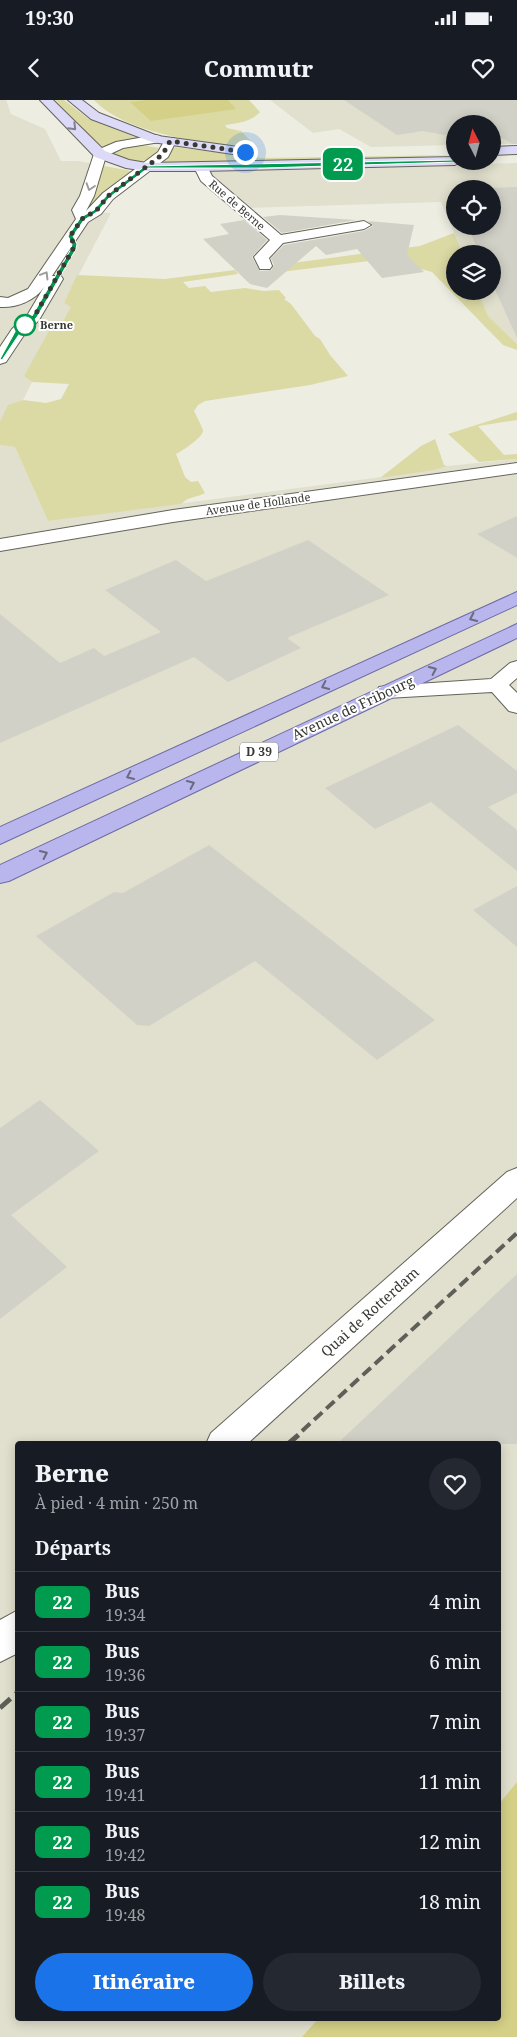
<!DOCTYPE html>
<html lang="fr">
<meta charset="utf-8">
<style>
body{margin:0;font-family:"Noto Serif",serif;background:#242831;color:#f1f3f6;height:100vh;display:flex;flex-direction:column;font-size:19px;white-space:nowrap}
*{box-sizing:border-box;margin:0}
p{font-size:16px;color:#9ea1a6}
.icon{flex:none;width:28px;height:28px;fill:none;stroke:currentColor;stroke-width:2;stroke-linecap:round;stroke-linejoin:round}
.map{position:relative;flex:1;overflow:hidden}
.panel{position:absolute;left:15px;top:1341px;width:486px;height:580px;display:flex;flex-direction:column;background:#171b24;border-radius:5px;box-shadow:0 2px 12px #0003}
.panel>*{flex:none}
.badge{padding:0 10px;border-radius:8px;font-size:18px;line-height:32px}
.needle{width:32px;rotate:354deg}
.buttons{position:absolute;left:446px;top:15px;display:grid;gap:10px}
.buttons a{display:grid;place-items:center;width:55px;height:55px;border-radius:50%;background:#171b24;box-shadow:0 2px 12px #0003;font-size:25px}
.you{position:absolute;width:25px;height:25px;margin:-12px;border:4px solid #fff;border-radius:50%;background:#1a73e8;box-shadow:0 0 0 8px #1a73e833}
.map>.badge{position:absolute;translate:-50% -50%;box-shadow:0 0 0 2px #fff}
h2{padding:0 20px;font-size:19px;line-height:45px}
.round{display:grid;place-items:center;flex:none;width:52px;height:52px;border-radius:26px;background:#242831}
.summary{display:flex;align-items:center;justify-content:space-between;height:85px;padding:0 20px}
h1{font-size:24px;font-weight:800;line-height:38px}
.cta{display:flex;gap:10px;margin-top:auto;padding:10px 20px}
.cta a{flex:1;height:58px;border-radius:30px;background:#1a73e8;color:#fff;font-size:20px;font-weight:800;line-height:58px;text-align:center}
.cta a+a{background:#242831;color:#f1f3f6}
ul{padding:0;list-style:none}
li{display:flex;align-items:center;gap:15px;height:60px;padding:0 20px;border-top:1px solid #363941}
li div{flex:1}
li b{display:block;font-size:19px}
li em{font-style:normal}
li .badge{min-width:55px;font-weight:700;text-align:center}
.status{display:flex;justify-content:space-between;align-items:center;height:35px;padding:0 25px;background:#171b24;direction:ltr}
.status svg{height:14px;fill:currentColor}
header{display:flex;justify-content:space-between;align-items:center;height:65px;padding:0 20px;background:#171b24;font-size:22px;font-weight:800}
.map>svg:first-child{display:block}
.built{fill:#e1e0ce;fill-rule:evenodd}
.green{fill:#dbd9a4}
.water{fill:#d4d087}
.building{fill:#d2d1c7}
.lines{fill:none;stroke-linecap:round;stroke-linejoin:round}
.minor-casing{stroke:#64645b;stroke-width:2}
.secondary-casing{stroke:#64645b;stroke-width:2}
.primary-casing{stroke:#6d6aa4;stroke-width:2}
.minor{fill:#fff;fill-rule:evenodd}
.secondary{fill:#dcdaf6;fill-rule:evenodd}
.primary{fill:#b8b6ed;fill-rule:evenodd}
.rail-far1{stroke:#5f5f59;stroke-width:4;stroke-dasharray:11 5.5;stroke-linecap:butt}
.rail{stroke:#5f5f59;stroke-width:5;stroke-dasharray:14 7;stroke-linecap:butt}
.oneway{stroke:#82818b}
.oneway2{stroke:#9c9c9a}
.oneway3{stroke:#6b6a7e}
.line{fill:#009b4e;stroke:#fff}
.walk{stroke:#383834;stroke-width:5;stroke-dasharray:0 9}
.stop-dot{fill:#fff;stroke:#009b4e;stroke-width:2.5}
.labels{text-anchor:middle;stroke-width:4;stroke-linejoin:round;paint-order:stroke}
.far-street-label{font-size:11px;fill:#383834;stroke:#fff}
.far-stop-label{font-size:11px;font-weight:bold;fill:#383834;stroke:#fff;text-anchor:start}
.shield{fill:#fff;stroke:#747471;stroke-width:1}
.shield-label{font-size:12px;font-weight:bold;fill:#383834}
.street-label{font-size:14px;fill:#383834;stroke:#fff}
</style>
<div class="status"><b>19:30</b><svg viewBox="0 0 49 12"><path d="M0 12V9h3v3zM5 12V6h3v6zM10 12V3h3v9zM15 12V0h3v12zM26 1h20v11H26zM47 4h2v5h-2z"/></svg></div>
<header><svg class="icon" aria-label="back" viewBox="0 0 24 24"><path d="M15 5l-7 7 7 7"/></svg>Commutr<svg class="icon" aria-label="heart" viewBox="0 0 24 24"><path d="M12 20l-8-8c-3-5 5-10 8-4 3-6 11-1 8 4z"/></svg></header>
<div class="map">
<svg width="517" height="1937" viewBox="0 0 517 1937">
<rect width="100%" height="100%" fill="#edede2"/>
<path class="built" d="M0,0H6L11,14L45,29L61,61H79L104,66L89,112L111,113L64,203L72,207L24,276L32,282L23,300L10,305L0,324Z
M270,0H517V44H493L492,24H455V45L371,47L339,29L313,33Z
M517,63V244L488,216L478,191H492V154H463L441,102L250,108L206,70ZM455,89H492V126H455Z
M0,345L15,347L48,421L435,370L447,366L517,359V1683L499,1705V1344H18V1919H318L303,1937H0Z"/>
<path class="green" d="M55,0H64L89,19L140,39L119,42L103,47L70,17Z
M94,0H249L260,12C251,22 237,23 225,25L227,28L241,31L257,47C211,45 127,35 94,0Z
M142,45L159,48C146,68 131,62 112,54L129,46Z
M175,47L263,58L455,55L323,62L160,63Z
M104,66L131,71L89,112H86Z
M454,133L463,154H455V191H478L488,216L517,244V250L503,245L432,172L421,169L405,171L393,158L281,172L273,170L270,166L420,146Z
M235,170L238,174L183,182L189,188L205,186L211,192L245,188L264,191L279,190L286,198L284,199L291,204L315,236L320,239L330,255L348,276L310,285L205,301L198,305L194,311C196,315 202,327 203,330C204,337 182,351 176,354L185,377L191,382L198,381L205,393C196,398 189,396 181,404L48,421L15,347L0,345V322L8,305L23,300L46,303L61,299L69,284L32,282L24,276L50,229L60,226L71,207L64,203L77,175L165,179Z
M517,312V320L478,326L504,355L517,354V359L479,362L448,334Z
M435,339L444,365L447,366L435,370L380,378L421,346Z"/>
<path class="water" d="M147,0H228L236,9L151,21L130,2Z
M517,1682V1937H302L318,1919H499V1704Z"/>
<path class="building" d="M344,0H517V44H512L497,35L492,36V24H455V37L423,31L397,35Z
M517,87V238L492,183V154H479L468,126H492V89H455V97L451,89Z
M280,115L356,120L282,133L263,117Z
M244,120L267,140L252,157L260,171L272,170L274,165L271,158L284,145L364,131L373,126L368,121L414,125L407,155L424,172L382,178L357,149L326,155L316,146L267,188L250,184L203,139L229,134L220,124Z
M517,416V458L477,434Z
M308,440L389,495L287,538L301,548L228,582L194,557L0,643V514L60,563L94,548L104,556L161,532L105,490L176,460L206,481Z
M458,625L517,671V693L488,707L517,730V771L431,702L375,729L325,688Z
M209,745L435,920L377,960L255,861L149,926L137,925L36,836L114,792L123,793Z
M517,786V847L473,810Z
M40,1000L99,1051L11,1115L67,1167L0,1219V1028Z
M517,1174V1344H337Z"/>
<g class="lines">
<defs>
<path id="minor" d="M156,35L160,36L162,39L160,42L123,48L106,56L94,96L86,111L103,93L158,52L166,38H174L176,41L168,57L113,99L101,114L88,122L52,176H61L63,179L39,220L24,235L6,262L0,264V247L12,229L28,214L44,187C35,201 16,208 0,207V197L8,198L28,189L76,119L72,110L80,96L95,51L116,42Z
M201,63L206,64L212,76L281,135L364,121L371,125L364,129L283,143L269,158L272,166L270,169H260L254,157L270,140L201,81L194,67Z
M517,363V373L173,422L0,451V439L173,410Z
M517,561V578L509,585L517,593V613L509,611L492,592L387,598L379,597L376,592L379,587L387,586L491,579L510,563Z
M517,1068V1098L247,1344H206L211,1333L507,1072Z
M18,1510V1553L0,1562V1520Z"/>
<path id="secondary" d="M40,0H53L105,51L129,60L147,63L455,57V61H461L455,65L201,71H147L126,68L95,57Z
M68,0H82L99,13L158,36L246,48L252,52L246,56L152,42L91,19Z
M517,46V54L492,55V47Z"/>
<path id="primary" d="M517,492V505L0,744V727Z
M517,524V538L9,781L0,783V765Z"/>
</defs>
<use href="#minor" class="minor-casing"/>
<use href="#secondary" class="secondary-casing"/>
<use href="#primary" class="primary-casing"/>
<use href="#minor" class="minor"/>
<use href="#secondary" class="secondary"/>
<use href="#primary" class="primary"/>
<path class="rail-far1" d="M302,1331L517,1133"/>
<path class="rail" d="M288,1344L304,1330
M0,1608L18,1592"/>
</g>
<defs><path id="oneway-chevron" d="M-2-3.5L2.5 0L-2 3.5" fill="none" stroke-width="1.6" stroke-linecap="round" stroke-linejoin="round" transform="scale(1.25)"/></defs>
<use class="oneway" href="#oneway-chevron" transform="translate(73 27) rotate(45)"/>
<g class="oneway2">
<use href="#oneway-chevron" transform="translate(90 87) rotate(108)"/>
<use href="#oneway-chevron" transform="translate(45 175) rotate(-59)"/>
</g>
<g class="oneway3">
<use href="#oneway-chevron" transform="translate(473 518) rotate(155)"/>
<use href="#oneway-chevron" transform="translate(433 570) rotate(-25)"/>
<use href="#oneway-chevron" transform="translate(325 586) rotate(155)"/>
<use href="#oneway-chevron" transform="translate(130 676) rotate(155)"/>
<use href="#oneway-chevron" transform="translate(191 684) rotate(-25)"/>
<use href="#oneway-chevron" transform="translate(44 754) rotate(-25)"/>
</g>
<path class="line" d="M455,60L457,62L264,68H148L110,97L97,112L84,120L73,136L77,144L76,149L37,217L20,233L2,260L0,259L16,230L32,216L71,149L72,144L68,136L81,117L94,110L107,95L145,66Z"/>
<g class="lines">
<path class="walk" d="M25,225L34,217L73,149L74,144L70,136L83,118L96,111L108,96L163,54L170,41L245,52"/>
</g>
<circle class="stop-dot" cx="25" cy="225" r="10"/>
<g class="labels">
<g class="far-street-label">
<text transform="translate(237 105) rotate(41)" y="4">Rue de Berne</text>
<text transform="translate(258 404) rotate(-8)" y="4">Avenue de Hollande</text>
</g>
<g class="far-stop-label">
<text x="40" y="229">Berne</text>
</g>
<rect class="shield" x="240" y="642.5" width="38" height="19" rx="4"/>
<g class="shield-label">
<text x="259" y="656">D 39</text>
</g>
<g class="street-label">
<text transform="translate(353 608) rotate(-25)" y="5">Avenue de Fribourg</text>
<text transform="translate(370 1212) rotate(-42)" y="5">Quai de Rotterdam</text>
</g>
</g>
</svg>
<div class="buttons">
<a><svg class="needle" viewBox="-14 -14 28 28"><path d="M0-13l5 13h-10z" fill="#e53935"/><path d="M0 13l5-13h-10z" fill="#9ea1a6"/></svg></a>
<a><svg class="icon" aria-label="locate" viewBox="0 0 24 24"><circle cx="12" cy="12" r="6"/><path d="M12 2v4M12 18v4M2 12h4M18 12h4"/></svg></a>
<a><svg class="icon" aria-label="layers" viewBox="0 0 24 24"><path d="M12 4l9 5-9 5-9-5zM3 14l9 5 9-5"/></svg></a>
</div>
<div class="you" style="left:245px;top:52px"></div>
<b class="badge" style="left:343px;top:64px;background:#009b4e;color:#fff">22</b>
<section class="panel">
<div class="summary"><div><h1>Berne</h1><p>À pied · 4 min · 250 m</p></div><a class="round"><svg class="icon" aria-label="heart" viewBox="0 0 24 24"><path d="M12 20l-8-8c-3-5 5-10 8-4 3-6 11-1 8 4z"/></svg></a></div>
<h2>Départs</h2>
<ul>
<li><span class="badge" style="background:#009b4e;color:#fff">22</span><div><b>Bus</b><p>19:34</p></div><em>4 min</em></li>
<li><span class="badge" style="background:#009b4e;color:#fff">22</span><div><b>Bus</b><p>19:36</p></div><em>6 min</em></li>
<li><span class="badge" style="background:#009b4e;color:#fff">22</span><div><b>Bus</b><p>19:37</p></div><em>7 min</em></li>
<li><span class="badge" style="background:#009b4e;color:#fff">22</span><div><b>Bus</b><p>19:41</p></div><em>11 min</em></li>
<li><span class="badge" style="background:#009b4e;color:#fff">22</span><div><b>Bus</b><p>19:42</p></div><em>12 min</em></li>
<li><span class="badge" style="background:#009b4e;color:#fff">22</span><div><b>Bus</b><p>19:48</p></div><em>18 min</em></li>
</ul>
<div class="cta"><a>Itinéraire</a><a>Billets</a></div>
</section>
</div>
